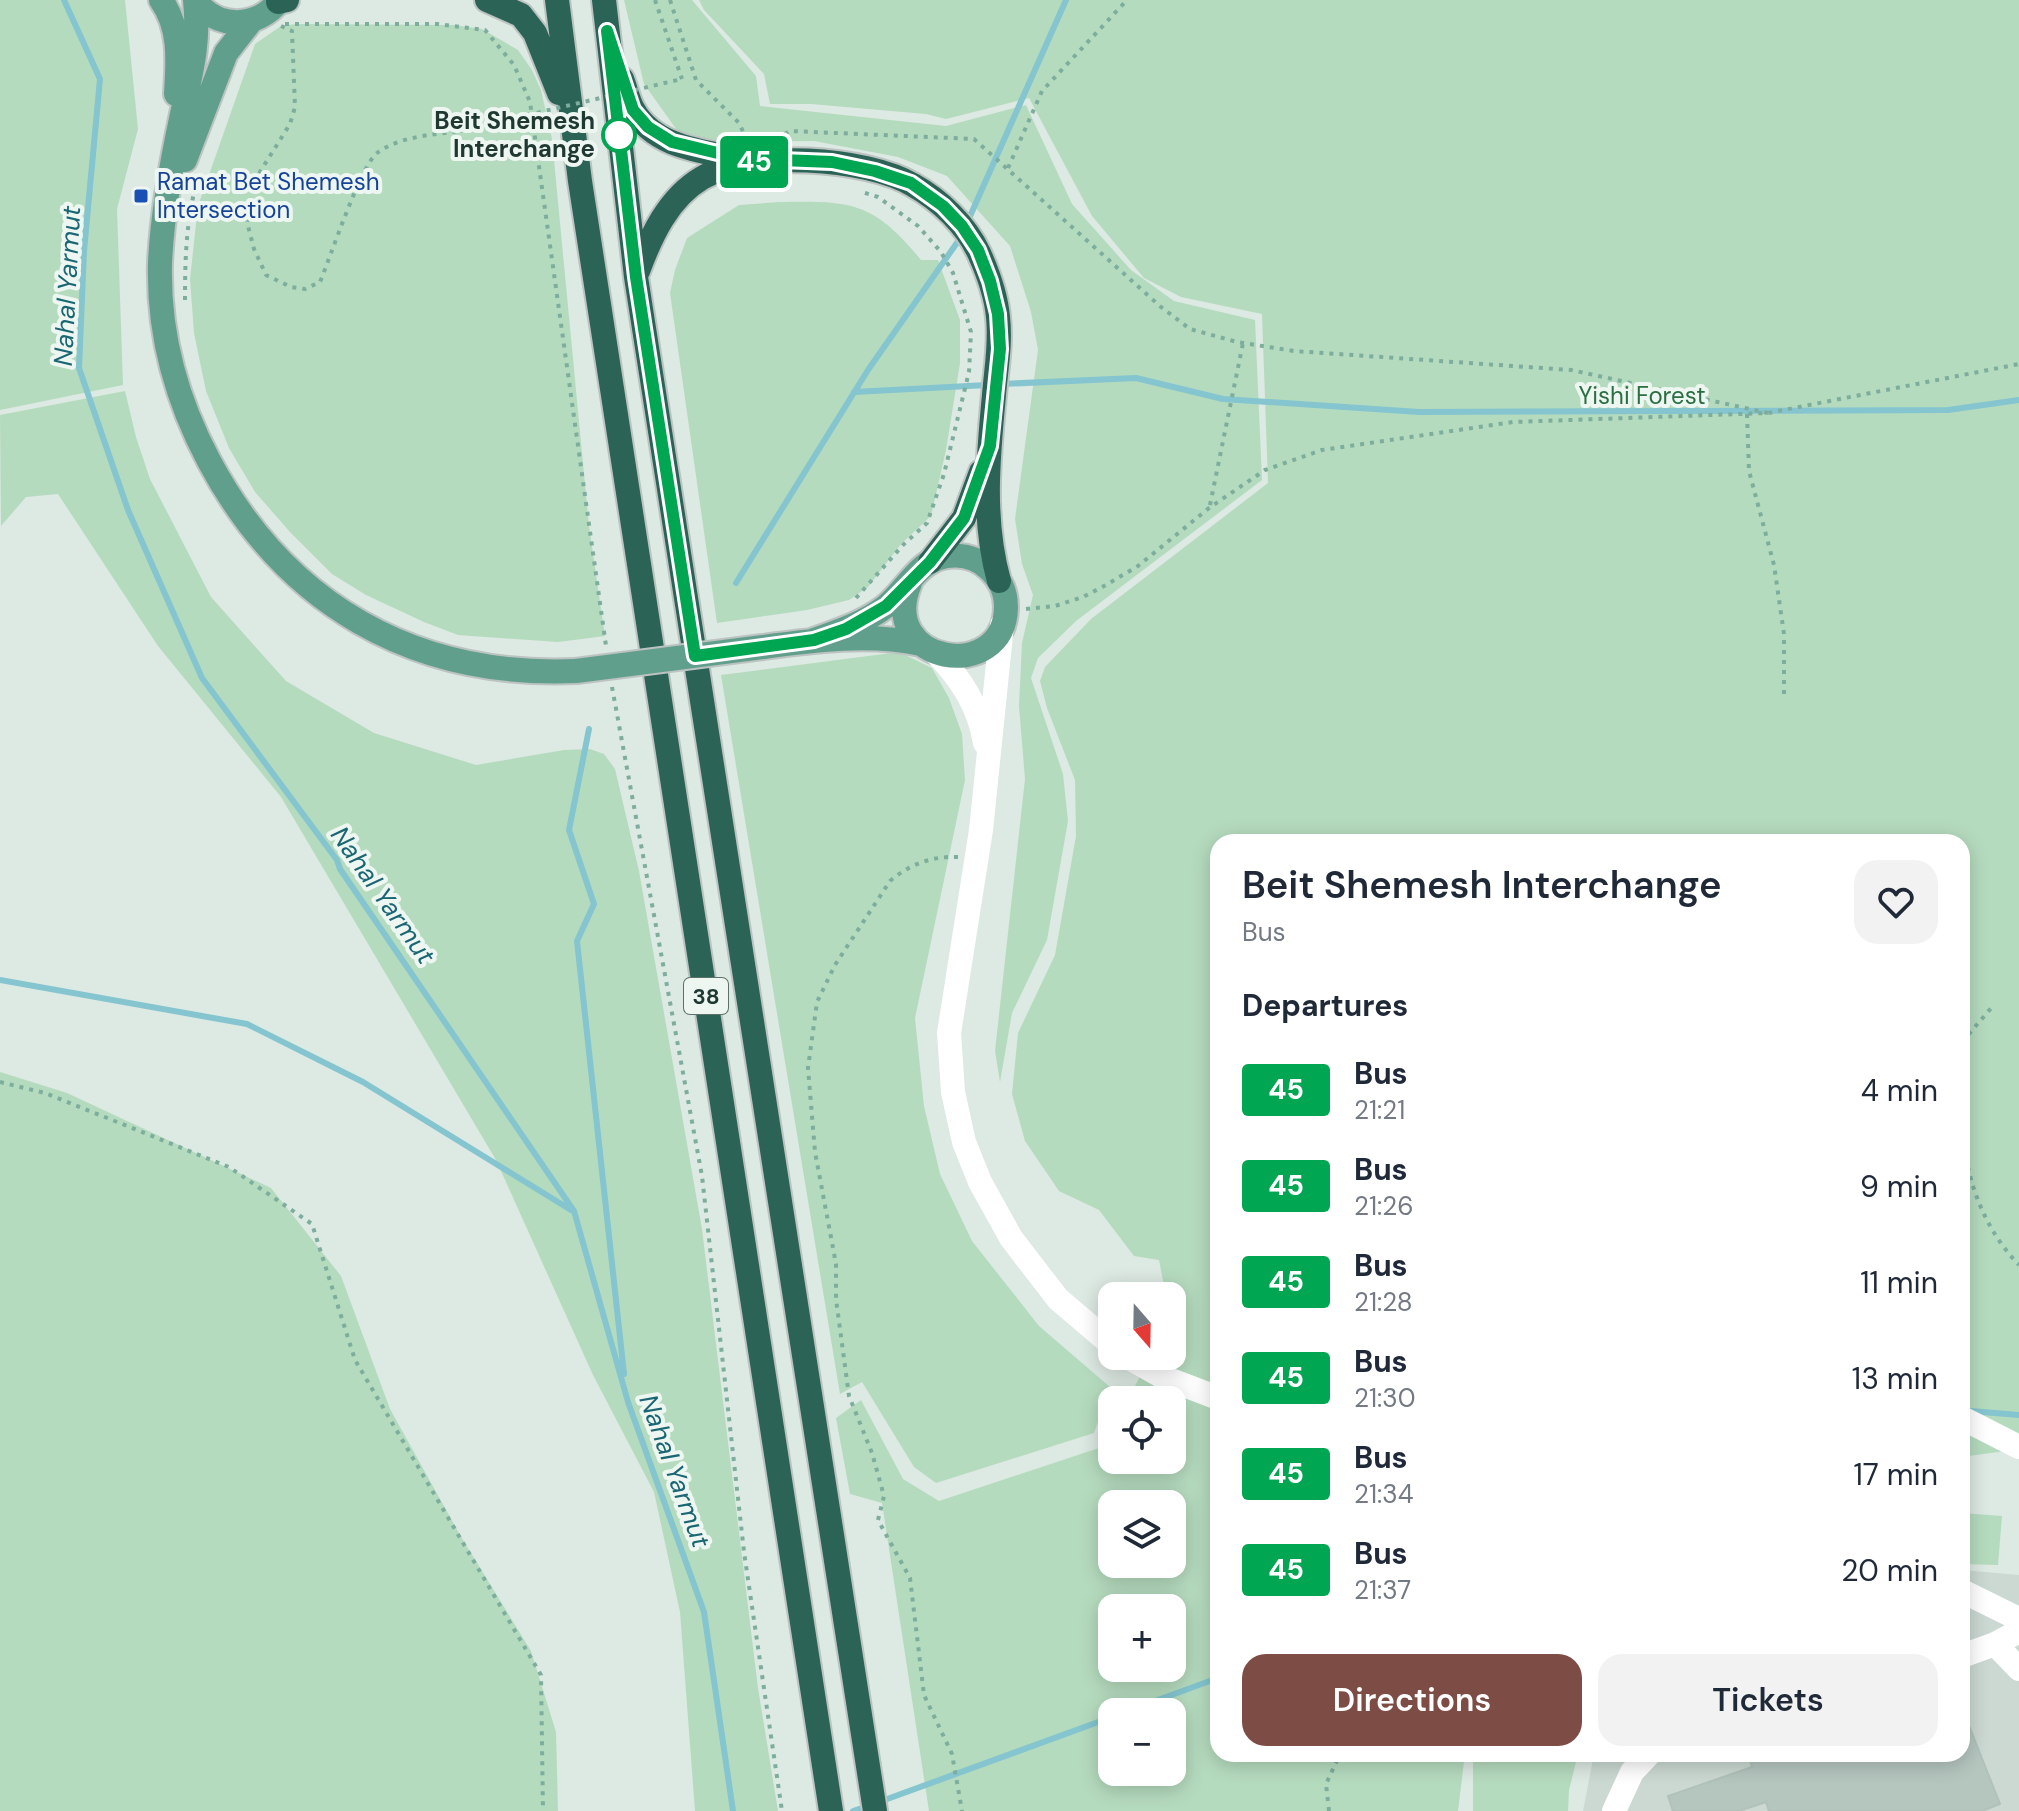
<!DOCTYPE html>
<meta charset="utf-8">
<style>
body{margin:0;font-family:"DM Sans",sans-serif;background:#f2f2f3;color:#1f2937;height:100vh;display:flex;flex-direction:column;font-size:30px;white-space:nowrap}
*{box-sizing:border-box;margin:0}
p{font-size:26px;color:#747a83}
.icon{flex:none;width:44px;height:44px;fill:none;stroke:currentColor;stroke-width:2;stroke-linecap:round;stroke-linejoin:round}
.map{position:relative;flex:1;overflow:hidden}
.drawer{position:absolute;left:1210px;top:834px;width:760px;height:928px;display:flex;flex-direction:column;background:#fff;border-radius:24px;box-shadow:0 4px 20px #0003}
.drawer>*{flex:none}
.badge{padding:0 16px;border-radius:6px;font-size:28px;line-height:52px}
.needle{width:52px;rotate:160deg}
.fabs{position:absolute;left:1098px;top:1282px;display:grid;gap:16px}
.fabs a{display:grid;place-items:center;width:88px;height:88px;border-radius:16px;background:#fff;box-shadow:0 4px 20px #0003;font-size:40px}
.map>.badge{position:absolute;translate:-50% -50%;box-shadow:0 0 0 4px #fff}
h2{padding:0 32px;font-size:30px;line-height:72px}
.round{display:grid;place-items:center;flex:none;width:84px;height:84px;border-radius:24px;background:#f2f2f3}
.head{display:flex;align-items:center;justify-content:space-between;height:136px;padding:0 32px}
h1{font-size:38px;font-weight:600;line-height:60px}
.primary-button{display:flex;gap:16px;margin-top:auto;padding:16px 32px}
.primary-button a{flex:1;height:92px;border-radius:24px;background:#7d4c44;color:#fff;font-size:32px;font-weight:600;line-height:92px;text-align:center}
.primary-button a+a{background:#f2f2f3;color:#1f2937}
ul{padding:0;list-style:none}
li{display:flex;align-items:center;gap:24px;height:96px;padding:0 32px}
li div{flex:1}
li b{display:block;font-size:30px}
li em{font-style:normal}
li .badge{min-width:88px;font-weight:700;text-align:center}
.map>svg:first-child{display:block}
.built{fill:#cbd9d2}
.green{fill:#b5dbbe;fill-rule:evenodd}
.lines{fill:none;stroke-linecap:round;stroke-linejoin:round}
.stream{stroke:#84c5cf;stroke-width:6}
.building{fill:#b5c6bf;stroke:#b0c2ba;stroke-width:2}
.major-casing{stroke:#bcc3c1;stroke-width:28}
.highway-casing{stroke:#bcc3c1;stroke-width:28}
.path{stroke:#7dad9d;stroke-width:4;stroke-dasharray:4 6;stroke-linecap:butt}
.minor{stroke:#fff;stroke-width:24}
.major{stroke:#619f8d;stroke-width:24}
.highway{stroke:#2b6457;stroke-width:24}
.major-bridge-casing{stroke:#bcc3c1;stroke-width:28;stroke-linecap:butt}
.path-bridge{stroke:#7dad9d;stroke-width:4;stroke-dasharray:4 6;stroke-linecap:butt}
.major-bridge{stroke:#619f8d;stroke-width:24}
.line-casing{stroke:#fff;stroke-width:18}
.line{stroke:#00a651;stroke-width:12}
.stop-dot{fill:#fff;stroke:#00a651;stroke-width:4}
.transit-dot{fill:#1a4fb4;stroke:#edf6f1;stroke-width:3}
.labels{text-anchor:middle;stroke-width:8;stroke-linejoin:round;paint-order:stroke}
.shield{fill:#edf6f1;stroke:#5d716b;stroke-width:2}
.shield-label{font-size:22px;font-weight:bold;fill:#1f3831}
.stop-label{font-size:24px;font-weight:bold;fill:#1f3831;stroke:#edf6f1;text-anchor:end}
.transit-label{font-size:24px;fill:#164399;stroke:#edf6f1;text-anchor:start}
.park-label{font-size:24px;fill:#2a6e42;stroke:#edf6f1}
.water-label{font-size:26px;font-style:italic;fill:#1a6673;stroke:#edf6f1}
</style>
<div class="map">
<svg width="2019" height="1811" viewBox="0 0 2019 1811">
<rect width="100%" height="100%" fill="#dde9e3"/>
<path class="built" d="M1962,1570L2019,1575V1811H1583L1594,1754H1962Z"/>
<path class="green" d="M0,0H125L138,129L117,209L123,385L0,410Z
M624,0H692L756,76L760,106L946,126L1026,105L1072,204L1131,270L1174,301L1255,320L1262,480L1076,621L1038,658L1031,678L1063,774L1068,821L1047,940L1012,1013L1000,1082L995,1051L1025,779L1019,706L1022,643L1033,595L1022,564L1015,519L1038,350L1031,312L1010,246L947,176L898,157L814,141L716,142L679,133L644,84Z
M699,0H2019V1449L1962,1457V842H1218V1754H1465L1458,1811H929L882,1503L850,1494L836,1418L861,1400L903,1479L939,1501L1105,1446L1112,1432V1460H1172V1400H1128L1150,1356H1172V1296H1166L1159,1260L1134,1256L1099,1210L1059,1191L1025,1141L1012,1094L1018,1033L1055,955L1076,836L1075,780L1047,708L1040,681L1045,667L1091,619L1268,483L1262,314L1181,297L1144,278L1092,216L1029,98L946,119L926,114L811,104H770L764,74L704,10ZM1112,1504H1172V1564H1112ZM1112,1608H1172V1668H1112ZM1112,1712H1172V1772H1112Z
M296,24L454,25L482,29L518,50L532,70L541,90L552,139L589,526L605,636L558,642L458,635L424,622L366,595L332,574L290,532L255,492L229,448L206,391L194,333L190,279L198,206L255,44L281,26Z
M779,202C851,201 873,201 921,260H938L960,320V363L946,450L931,516L901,544L868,587L849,600L807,610L717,623L670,293L675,270L687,238L739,205Z
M125,391L136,437L150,479L211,597L286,681L374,733L476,765L564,750L590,749L604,754L615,769L639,871L702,1229L758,1688L778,1811H695L680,1612L654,1492L593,1375L496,1160L281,797L158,646L58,494L26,497L1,526L0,415Z
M899,652L932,668L949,698L962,734L965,780L915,1018L924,1106L940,1174L972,1241L1039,1326L1110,1387L1094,1433L936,1483L914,1467L862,1382L840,1394L721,675Z
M0,1072L67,1093L271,1188L341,1276L390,1409L460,1535L531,1651L556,1732L558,1811H0Z
M1962,1513L2002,1516L1998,1565L1962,1564Z
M1473,1754H1578L1569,1790L1568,1811H1473Z"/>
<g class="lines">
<path class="stream" d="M64,0L100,79L84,251L79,368L128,510L202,678L337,860L340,869L574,1211L628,1402L704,1612L733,1811
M967,223L1066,0
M1002,384L1136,378L1223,399L1419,412L1948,410L2019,400
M854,392L987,385
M736,583L868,370L961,237
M589,729L569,830L594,904L577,941L624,1374
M0,980L247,1024L363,1082L571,1210
M1971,1411L2019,1415
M1125,1712L1218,1678
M879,1802L1112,1717
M853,1811L868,1806"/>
</g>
<path class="building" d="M1962,1708L2000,1804L1982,1811H1769L1766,1802L1739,1811H1673L1668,1796L1752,1767L1748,1754H1962Z"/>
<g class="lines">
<defs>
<path id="major" d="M161,0C181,28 178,61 176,94
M195,0C200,45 190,76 181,119C171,166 162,216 160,263C158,334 176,399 209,461C285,604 413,678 576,671
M195,0C217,30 257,29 280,0
M185,160L226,53L251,21
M814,640C839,631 864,623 885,607C900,595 909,579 923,567C942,551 971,552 989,569C1000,579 1006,592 1006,607C1005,685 876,664 910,583
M763,647C815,640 870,633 921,644"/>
<path id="highway" d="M487,0L521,15L535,33L559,93
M557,0L580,181L831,1811
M604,0L636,277L875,1811
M278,2L287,0
M622,79C626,89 628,100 633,109C655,149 705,151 745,160
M638,271C651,236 668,198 702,178C749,150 866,157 913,185C940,200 966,225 979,253C988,273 996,295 998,317C1001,344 996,369 994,395C988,458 982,520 999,581
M930,562L964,518L981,472"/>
</defs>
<use href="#major" class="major-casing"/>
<use href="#highway" class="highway-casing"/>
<path class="path" d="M655,0L682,79
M670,0L696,80L739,123L746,138
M285,24H437L485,30L514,65L530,102L606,646
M281,26L292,31L295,107L290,124L258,175L247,222L254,249L266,275L291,287L305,289L320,282C330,258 361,165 377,153C400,136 432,135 459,131
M776,139L790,131L974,139L1161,307L1190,329L1237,342L1294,351L1571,370L1768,413
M1008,168L1042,91L1127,0
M185,300C185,259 186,218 198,178
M1747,414L1749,471L1774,565L1784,634V699
M1210,505L1243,343
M856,598L903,545L927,523L944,474L969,372L971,332L953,273L941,252L918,226L878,197L862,192
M1026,609L1055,606L1083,597L1106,585L1138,566L1209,508L1265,470L1322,450L1513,422L1768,413L2019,364
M612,687L702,1176L744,1552L782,1811
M958,857C932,856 910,864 890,881L835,965L817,1002L808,1068L815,1152L836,1264V1299L849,1396L872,1453L884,1496L878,1520L910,1578L924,1695L952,1754L962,1811
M1962,1042L1992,1007
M1962,1067C1965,1087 1962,1108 1963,1129C1965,1178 1984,1229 2019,1265
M0,1082L45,1093L229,1167L312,1224L355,1360L541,1675L543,1811
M1329,1811L1326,1784L1340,1754"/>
<path class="minor" d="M1002,625L981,830L949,1033L953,1092L964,1142L980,1182L1011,1238L1058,1299L1112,1345
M937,654C962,680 979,707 985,743
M1126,1356L1163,1377L1218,1398
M1962,1418L2019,1447
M1962,1591L2019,1619
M1995,1644L2019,1669
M1962,1656L1995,1644L2019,1631
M1614,1811L1632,1772L1649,1754"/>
<use href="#major" class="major"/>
<use href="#highway" class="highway"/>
<defs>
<path id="major-bridge" d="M576,671L763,647"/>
</defs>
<use href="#major-bridge" class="major-bridge-casing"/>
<path class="path-bridge" d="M459,131L682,79"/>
<use href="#major-bridge" class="major-bridge"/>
</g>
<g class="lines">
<defs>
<path id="line" d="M607,31L633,110L648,127L672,142L755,162L781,160L832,162L875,171L911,183L943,206L962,226L978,250L990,281L998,314L1000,349L990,446L964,518L930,562L886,606L846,629L814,640L695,656L636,277Z"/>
</defs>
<use href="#line" class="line-casing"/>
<use href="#line" class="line"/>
</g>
<circle class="stop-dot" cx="619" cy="135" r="16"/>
<rect class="transit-dot" x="133" y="188" width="16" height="16" rx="4"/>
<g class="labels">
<rect class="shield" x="684" y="978" width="44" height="36" rx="6"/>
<g class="shield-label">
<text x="706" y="1004">38</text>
</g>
<g class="stop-label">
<text x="595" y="129">Beit Shemesh<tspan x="595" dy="28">Interchange</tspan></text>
</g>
<g class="transit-label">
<text x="157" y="190">Ramat Bet Shemesh<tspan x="157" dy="28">Intersection</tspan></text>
</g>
<g class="park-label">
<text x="1642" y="404">Yishi Forest</text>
</g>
<g class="water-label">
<text transform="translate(67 286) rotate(-87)" y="9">Nahal Yarmut</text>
<text transform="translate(383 895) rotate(55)" y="9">Nahal Yarmut</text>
<text transform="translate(675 1471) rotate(70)" y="9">Nahal Yarmut</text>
</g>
</g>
</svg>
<div class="fabs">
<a><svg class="needle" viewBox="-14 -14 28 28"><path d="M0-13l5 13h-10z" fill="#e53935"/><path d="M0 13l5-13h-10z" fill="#747a83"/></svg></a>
<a><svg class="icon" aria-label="locate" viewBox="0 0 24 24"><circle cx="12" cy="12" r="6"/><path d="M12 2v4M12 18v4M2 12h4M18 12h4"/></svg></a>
<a><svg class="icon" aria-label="layers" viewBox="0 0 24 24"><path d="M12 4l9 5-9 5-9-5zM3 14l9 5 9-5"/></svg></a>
<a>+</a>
<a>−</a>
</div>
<b class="badge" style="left:754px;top:162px;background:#00a651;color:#fff">45</b>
<section class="drawer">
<div class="head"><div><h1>Beit Shemesh Interchange</h1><p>Bus</p></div><a class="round"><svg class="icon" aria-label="heart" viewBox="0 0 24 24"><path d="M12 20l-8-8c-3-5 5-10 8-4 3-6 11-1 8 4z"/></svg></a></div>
<h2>Departures</h2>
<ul>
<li><span class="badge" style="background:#00a651;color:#fff">45</span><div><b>Bus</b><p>21:21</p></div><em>4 min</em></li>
<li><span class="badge" style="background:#00a651;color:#fff">45</span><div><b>Bus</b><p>21:26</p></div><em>9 min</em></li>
<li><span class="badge" style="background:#00a651;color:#fff">45</span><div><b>Bus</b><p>21:28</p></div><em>11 min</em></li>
<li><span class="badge" style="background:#00a651;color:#fff">45</span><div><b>Bus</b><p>21:30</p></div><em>13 min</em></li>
<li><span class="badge" style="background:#00a651;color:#fff">45</span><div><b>Bus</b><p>21:34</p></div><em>17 min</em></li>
<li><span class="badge" style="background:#00a651;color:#fff">45</span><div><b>Bus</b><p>21:37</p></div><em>20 min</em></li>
</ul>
<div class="primary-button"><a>Directions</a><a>Tickets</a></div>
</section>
</div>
